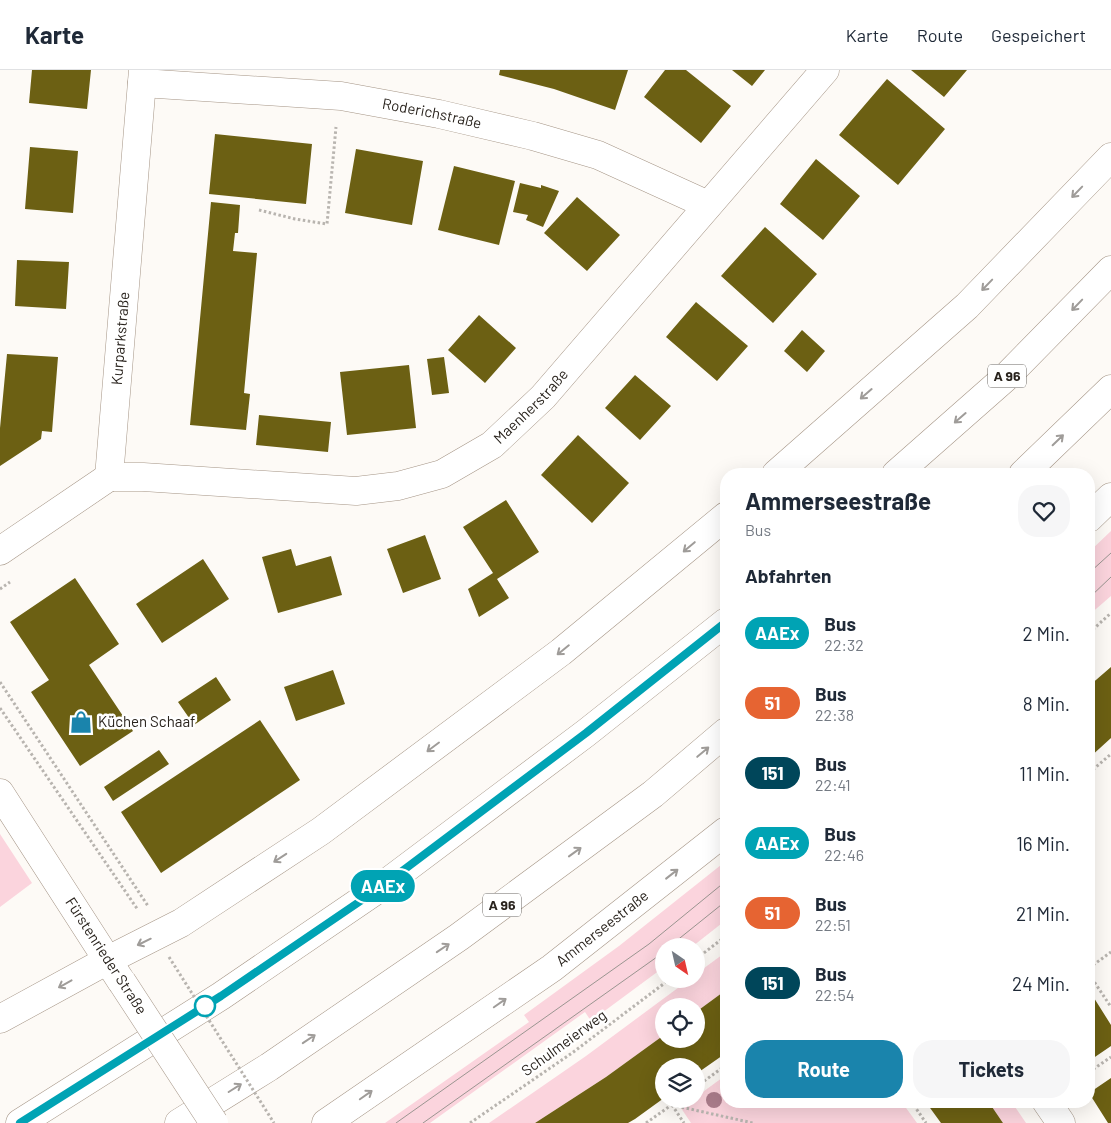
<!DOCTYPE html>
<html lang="de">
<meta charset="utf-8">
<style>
body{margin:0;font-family:Barlow,sans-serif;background:#f6f6f7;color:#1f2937;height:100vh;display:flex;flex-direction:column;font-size:19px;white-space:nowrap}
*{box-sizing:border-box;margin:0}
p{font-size:16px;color:#747a83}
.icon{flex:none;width:28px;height:28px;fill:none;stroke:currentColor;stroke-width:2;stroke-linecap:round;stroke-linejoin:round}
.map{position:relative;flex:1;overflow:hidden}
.sheet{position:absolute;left:720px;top:398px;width:375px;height:640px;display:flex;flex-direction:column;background:#fff;border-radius:20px;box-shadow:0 5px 20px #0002}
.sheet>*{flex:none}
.badge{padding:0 10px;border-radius:16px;font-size:18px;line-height:32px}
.needle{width:32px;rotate:146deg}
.buttons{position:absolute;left:655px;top:868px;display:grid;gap:10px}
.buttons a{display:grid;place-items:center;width:50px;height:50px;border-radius:50%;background:#fff;box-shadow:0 5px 20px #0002;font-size:25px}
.map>.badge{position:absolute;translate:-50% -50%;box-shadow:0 0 0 2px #fff}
h2{padding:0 25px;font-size:19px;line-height:45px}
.round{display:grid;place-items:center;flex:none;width:52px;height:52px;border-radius:20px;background:#f6f6f7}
.headline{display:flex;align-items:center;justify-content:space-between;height:85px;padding:0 25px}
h1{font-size:24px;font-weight:700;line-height:38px}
.action{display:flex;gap:10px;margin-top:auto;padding:10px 25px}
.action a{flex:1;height:58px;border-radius:20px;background:#1a84ac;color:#fff;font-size:20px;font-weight:700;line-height:58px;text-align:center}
.action a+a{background:#f6f6f7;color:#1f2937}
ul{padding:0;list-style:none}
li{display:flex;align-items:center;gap:15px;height:70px;padding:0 25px}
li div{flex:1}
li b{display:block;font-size:19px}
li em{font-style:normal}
li .badge{min-width:55px;font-weight:700;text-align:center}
header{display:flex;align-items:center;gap:30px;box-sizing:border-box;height:70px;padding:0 25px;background:#fff;border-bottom:1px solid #e0e1e3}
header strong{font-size:24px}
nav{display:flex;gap:28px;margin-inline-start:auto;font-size:18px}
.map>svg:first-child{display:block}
.green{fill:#fbd4dd}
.building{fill:#6c6013}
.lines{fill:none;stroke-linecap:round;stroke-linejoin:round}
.minor-casing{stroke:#a59586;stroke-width:29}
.secondary-casing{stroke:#a59586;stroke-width:29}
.motorway-casing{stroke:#a59586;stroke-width:29}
.path{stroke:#b8b4af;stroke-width:3;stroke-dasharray:2.5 2.5;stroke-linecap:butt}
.minor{stroke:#fff;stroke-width:28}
.secondary{stroke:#fff;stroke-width:28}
.motorway{stroke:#fff;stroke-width:28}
.tram{stroke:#9a9590;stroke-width:1}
.secondary-bridge-casing{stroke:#a59586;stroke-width:29;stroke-linecap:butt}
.path-bridge{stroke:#b8b4af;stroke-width:3;stroke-dasharray:2.5 2.5;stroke-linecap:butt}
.secondary-bridge{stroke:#fff;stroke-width:28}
.tree{fill:#ac7d8c}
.oneway{stroke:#9f9c99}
.line-casing{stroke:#fff;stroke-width:11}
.line{stroke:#00a3b4;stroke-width:8}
.stop-dot{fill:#fff;stroke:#00a3b4;stroke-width:2.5}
.labels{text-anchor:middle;stroke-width:5;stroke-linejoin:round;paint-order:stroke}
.shield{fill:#fff;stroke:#696561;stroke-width:1}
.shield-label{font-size:14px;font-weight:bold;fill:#29231d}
.street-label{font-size:15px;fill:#29231d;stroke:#fff}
.poi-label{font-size:15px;fill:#29231d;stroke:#fff;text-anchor:start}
</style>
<header>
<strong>Karte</strong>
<nav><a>Karte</a><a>Route</a><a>Gespeichert</a></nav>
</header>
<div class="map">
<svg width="1111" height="1053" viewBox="0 0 1111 1053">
<rect width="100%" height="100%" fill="#fdfaf6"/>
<path class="green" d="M1111,461V526L1089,545V482Z
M0,764L32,813L0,837Z
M726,791V850L693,876H664V897L591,951L585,942L430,1053H385L529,952L524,945L619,876Z
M726,882V920L696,942V936H664V965L606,1007L535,1053H489L586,986L690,909H696V904Z
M726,1005V1031H901L917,1053H691L681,1038L693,1029H696V1027Z
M988,1031H1011L1026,1053H1003Z"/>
<path class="building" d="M32,0H91L87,39L29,33Z
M500,0H628L615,40L554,19L499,5Z
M665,0H686L731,36L701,73L644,27Z
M732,0H765L752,16Z
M911,0H967L944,27Z
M887,9L945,59L898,115L839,65Z
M215,64L312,74L306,134L209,124Z
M30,77L78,81L73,143L25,139Z
M356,79L423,91L412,155L345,143Z
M816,89L860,126L823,170L780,134Z
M454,96L515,111L499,175L438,160Z
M520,113L541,118V115L559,121L543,157L526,150L528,145L513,142Z
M577,127L620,165L587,201L544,163Z
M211,132L240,135L238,163H235L233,181L257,183L244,323L250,324L246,360L190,355Z
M765,157L817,204L773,253L721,206Z
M17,190L69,192L66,239L15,236Z
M696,232L748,276L717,311L666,267Z
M479,245L516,278L485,313L448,280Z
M802,260L825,281L807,302L784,281Z
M7,284L58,287L52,362L42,361L41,369L0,396V358Z
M444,287L449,323L432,325L427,289Z
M409,295L416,358L347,365L340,302Z
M635,305L671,336L640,370L605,338Z
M259,345L331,352L328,382L256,375Z
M578,365L629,413L592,453L541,405Z
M506,430L539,482L497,509L509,528L479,547L468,519L493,503L463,457Z
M425,465L441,509L403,523L387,479Z
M291,479L296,496L331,486L342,525L278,543L262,487Z
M203,489L229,529L162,573L136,534Z
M75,508L119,574L89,595L133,661L80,696L31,622L49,610L10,552Z
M1111,597V668L1089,688V616Z
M333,600L345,634L296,651L284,617Z
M216,607L231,630L194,655L178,632Z
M260,650L300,710L161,803L121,742Z
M159,680L169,694L113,731L104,717Z
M726,920V983L696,1004V996H664V1028L635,1049L628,1053H535L606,1007L664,965V969H696V942Z
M1089,920L1111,955V976L1089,991Z
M1111,1008V1053H1108L1089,1023Z
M925,1031H988L1003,1053H941Z"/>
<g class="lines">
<defs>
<g id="minor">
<path id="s1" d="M142,13L341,26L439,44L533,66L598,85L708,135"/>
<path id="s2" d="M109,407H143L356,421L398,416L442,404L492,375L543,327L825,0"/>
<path id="s3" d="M109,407L143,0"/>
<path d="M0,481L109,407"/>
<path d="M1046,1031L1061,1053"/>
</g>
<g id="secondary">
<path d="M1089,448L1111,427"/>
<path d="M0,723L121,911"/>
<path d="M0,949L108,890"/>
<path id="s4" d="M326,1053L552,898L726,761"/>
</g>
<path id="motorway" d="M776,404L967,236L1111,87
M896,404L1005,308L1111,200
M1023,404L1111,319
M108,890L181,853L321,761L561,582L726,446
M20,1053L221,926L381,817L586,663L726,552
M179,1053L269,997L459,867L653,724L726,662"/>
</defs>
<use href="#minor" class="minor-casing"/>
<use href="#secondary" class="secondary-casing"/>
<use href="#motorway" class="motorway-casing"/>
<path class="path" d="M259,140L295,149L327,154L336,57
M0,519L10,512
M1089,563L1111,543
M0,612L148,836
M0,638L138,840
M1089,703L1111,684
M696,889L726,866
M1089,898L1111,882
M1089,904L1111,937
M1089,1002L1111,987
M696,1017L726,995
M911,1031L926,1053
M672,1035L753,1053
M672,1035L684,1053
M470,1053L572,983L670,909
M646,1053L680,1029"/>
<use href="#minor" class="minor"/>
<use href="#secondary" class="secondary"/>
<use href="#motorway" class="motorway"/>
<path class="tram" d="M1089,503L1111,483
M1089,528L1111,507
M670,876L726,831
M396,1053L649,874L726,811
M423,1053L664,882"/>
<defs>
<path id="secondary-bridge" d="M122,912L214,1053"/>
</defs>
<use href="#secondary-bridge" class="secondary-bridge-casing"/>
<path class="path-bridge" d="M169,887L274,1053"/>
<use href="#secondary-bridge" class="secondary-bridge"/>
</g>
<circle class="tree" cx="714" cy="1030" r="8"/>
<defs><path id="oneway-shaft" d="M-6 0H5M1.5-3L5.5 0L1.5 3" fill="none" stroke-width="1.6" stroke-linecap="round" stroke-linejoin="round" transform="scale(1.25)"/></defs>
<g class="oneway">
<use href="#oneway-shaft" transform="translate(1077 122) rotate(134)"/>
<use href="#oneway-shaft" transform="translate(987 215) rotate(134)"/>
<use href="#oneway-shaft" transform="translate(1077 235) rotate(134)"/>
<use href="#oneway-shaft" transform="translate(866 324) rotate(139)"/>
<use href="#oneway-shaft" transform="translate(960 348) rotate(139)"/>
<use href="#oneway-shaft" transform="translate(1058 370) rotate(-44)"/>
<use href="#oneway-shaft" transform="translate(689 477) rotate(140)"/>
<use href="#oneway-shaft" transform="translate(563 580) rotate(141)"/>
<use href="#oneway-shaft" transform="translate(433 677) rotate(143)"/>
<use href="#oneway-shaft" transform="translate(703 682) rotate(-40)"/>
<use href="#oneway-shaft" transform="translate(575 782) rotate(-36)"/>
<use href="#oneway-shaft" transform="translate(280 788) rotate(147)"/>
<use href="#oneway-shaft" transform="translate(672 804) rotate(-38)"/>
<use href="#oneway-shaft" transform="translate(144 872) rotate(154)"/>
<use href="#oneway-shaft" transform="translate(443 878) rotate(-34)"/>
<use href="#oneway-shaft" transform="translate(65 914) rotate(151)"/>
<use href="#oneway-shaft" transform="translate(500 933) rotate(-35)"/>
<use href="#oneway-shaft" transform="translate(309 969) rotate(-34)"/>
<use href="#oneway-shaft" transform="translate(235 1018) rotate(-32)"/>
<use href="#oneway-shaft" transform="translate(366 1025) rotate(-35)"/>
</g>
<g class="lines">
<defs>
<path id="line" d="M20,1053L221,926L381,817L586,663L726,552"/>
</defs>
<use href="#line" class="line-casing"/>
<use href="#line" class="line"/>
</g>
<defs>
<symbol id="shop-bare" viewBox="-9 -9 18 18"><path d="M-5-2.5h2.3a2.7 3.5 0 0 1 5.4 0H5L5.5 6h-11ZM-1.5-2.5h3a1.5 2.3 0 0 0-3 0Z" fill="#1a84ac" stroke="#fff" stroke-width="2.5" paint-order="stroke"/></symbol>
</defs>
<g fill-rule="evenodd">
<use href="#shop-bare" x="65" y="636" width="32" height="32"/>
</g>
<circle class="stop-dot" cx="205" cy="936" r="10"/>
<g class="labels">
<g class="shield">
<rect x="988" y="294.5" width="38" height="23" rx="4"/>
<rect x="483" y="823.5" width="38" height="23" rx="4"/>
</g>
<g class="shield-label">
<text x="1007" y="311">A 96</text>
<text x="502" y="840">A 96</text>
</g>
<g class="street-label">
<text dy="5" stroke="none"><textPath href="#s1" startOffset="292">Roderichstraße</textPath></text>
<text dy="5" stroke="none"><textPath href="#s3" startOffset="139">Kurparkstraße</textPath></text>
<text dy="5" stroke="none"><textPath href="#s2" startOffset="448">Maenherstraße</textPath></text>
<text dy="5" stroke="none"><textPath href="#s4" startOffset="338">Ammerseestraße</textPath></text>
<text transform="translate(106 886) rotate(57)" y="5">Fürstenrieder Straße</text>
<text transform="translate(564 973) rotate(-36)" y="5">Schulmeierweg</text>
</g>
<g class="poi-label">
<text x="98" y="657">Küchen Schaaf</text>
</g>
</g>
</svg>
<div class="buttons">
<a><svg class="needle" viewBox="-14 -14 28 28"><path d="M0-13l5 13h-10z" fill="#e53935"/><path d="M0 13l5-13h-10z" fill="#747a83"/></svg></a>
<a><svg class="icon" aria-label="locate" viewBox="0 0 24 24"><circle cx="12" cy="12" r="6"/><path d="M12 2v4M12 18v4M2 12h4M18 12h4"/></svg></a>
<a><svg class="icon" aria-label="layers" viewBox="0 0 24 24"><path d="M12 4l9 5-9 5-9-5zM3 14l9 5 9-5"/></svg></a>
</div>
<b class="badge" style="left:383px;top:816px;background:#00a3b4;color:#fff">AAEx</b>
<section class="sheet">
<div class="headline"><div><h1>Ammerseestraße</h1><p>Bus</p></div><a class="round"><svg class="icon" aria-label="heart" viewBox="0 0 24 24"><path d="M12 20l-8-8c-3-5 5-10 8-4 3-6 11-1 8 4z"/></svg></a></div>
<h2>Abfahrten</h2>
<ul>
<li><span class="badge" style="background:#00a3b4;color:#fff">AAEx</span><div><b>Bus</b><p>22:32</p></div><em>2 Min.</em></li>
<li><span class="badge" style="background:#e66432;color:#fff">51</span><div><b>Bus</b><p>22:38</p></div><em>8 Min.</em></li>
<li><span class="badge" style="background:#00465a;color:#fff">151</span><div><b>Bus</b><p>22:41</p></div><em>11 Min.</em></li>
<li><span class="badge" style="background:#00a3b4;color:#fff">AAEx</span><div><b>Bus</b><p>22:46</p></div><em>16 Min.</em></li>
<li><span class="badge" style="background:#e66432;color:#fff">51</span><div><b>Bus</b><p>22:51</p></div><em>21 Min.</em></li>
<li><span class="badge" style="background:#00465a;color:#fff">151</span><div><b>Bus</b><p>22:54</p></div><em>24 Min.</em></li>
</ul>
<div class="action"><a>Route</a><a>Tickets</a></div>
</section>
</div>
